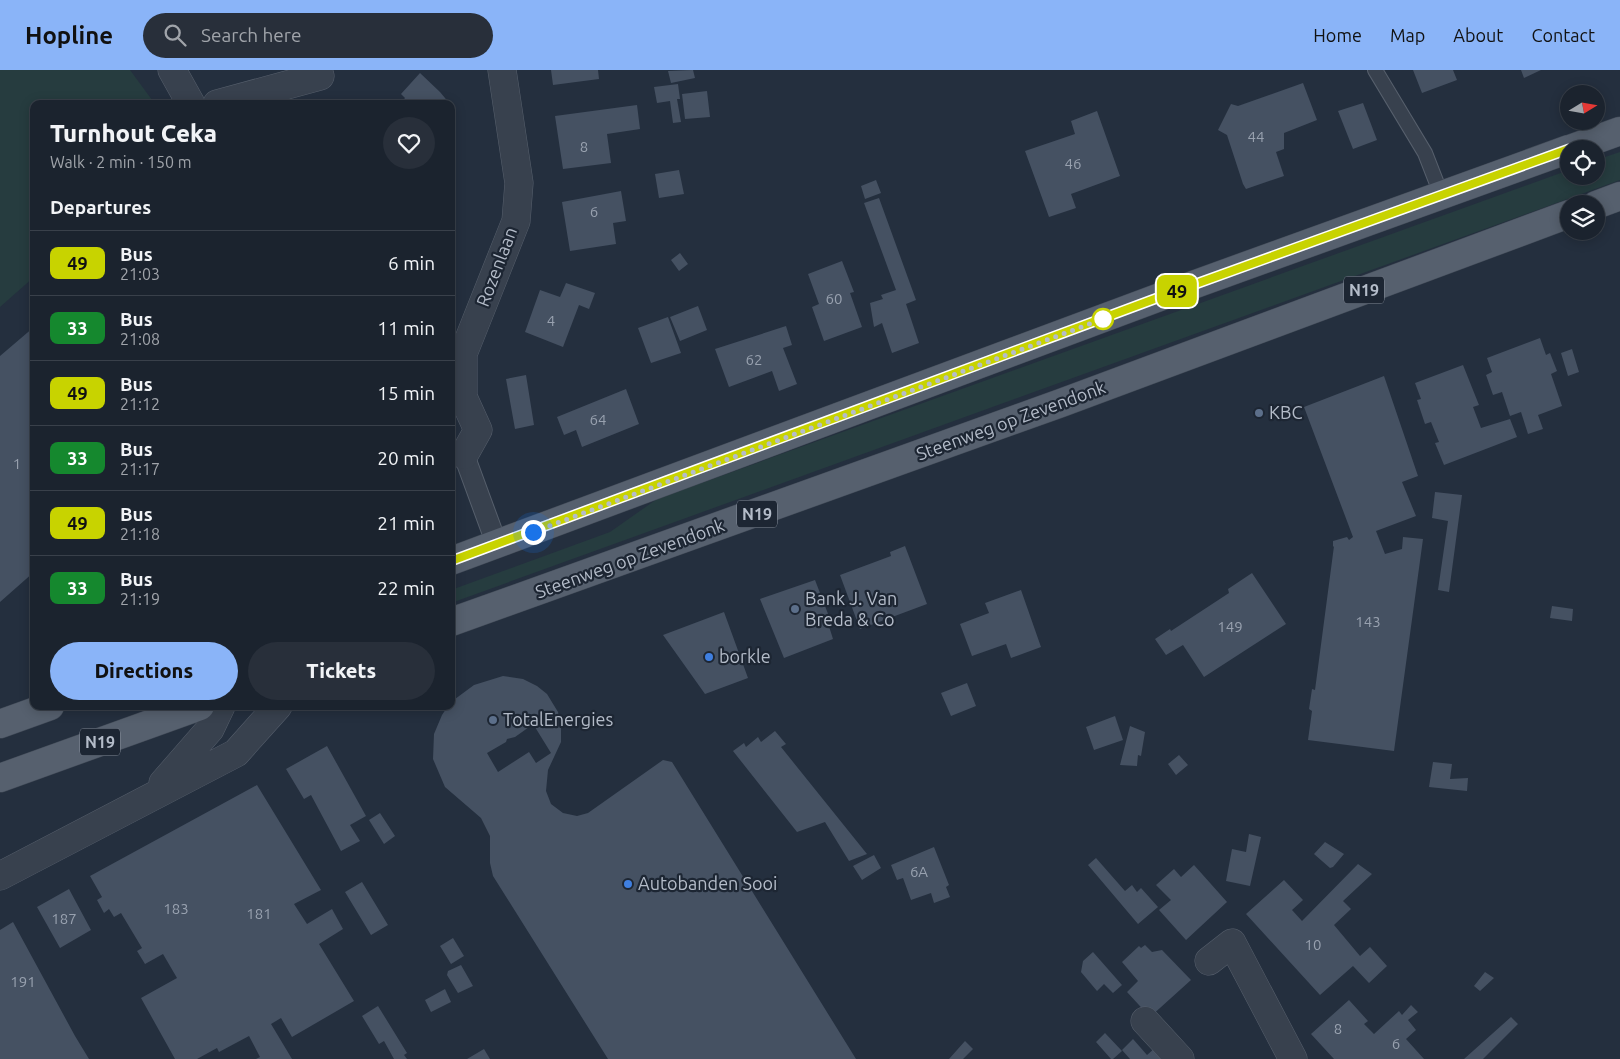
<!DOCTYPE html>
<meta charset="utf-8">
<style>
body{margin:0;font-family:Ubuntu,sans-serif;background:#282f3a;color:#f1f3f6;height:100vh;display:flex;flex-direction:column;font-size:19px;white-space:nowrap}
*{box-sizing:border-box;margin:0}
p{font-size:16px;color:#a0a4aa}
.icon{flex:none;width:28px;height:28px;fill:none;stroke:currentColor;stroke-width:2;stroke-linecap:round;stroke-linejoin:round}
.map{position:relative;flex:1;overflow:hidden}
.details{position:absolute;left:30px;top:30px;width:425px;height:610px;display:flex;flex-direction:column;background:#1b232e;border-radius:10px;box-shadow:0 2px 12px #0003,0 0 0 1px #39404a}
.details>*{flex:none}
.badge{padding:0 10px;border-radius:8px;font-size:18px;line-height:32px}
.needle{width:32px;rotate:79deg}
.tools{position:absolute;left:1560px;top:15px;display:grid;gap:10px}
.tools a{display:grid;place-items:center;width:45px;height:45px;border-radius:50%;background:#1b232e;box-shadow:0 2px 12px #0003,0 0 0 1px #39404a;font-size:25px}
.you{position:absolute;width:25px;height:25px;margin:-12px;border:4px solid #fff;border-radius:50%;background:#1a73e8;box-shadow:0 0 0 8px #1a73e833}
.map>.badge{position:absolute;translate:-50% -50%;box-shadow:0 0 0 2px #fff}
h2{padding:0 20px;font-size:19px;line-height:45px}
.round{display:grid;place-items:center;flex:none;width:52px;height:52px;border-radius:26px;background:#282f3a}
.summary{display:flex;align-items:center;justify-content:space-between;height:85px;padding:0 20px}
h1{font-size:24px;font-weight:800;line-height:38px}
.primary-button{display:flex;gap:10px;margin-top:auto;padding:10px 20px}
.primary-button a{flex:1;height:58px;border-radius:30px;background:#8ab4f8;color:#111;font-size:20px;font-weight:800;line-height:58px;text-align:center}
.primary-button a+a{background:#282f3a;color:#f1f3f6}
ul{padding:0;list-style:none}
li{display:flex;align-items:center;gap:15px;height:65px;padding:0 20px;border-top:1px solid #39404a}
li div{flex:1}
li b{display:block;font-size:19px}
li em{font-style:normal}
li .badge{min-width:55px;font-weight:700;text-align:center}
header{display:flex;align-items:center;gap:30px;box-sizing:border-box;height:70px;padding:0 25px;background:#8ab4f8;color:#111}
header strong{font-size:24px}
nav{display:flex;gap:28px;margin-inline-start:auto;font-size:18px}
.search{width:350px;height:45px;background:#282f3a;display:flex;align-items:center;gap:12px;box-sizing:border-box;padding:0 18px;border-radius:28px;color:#a0a4aa;font-size:19px}
.map>svg:first-child{display:block}
.green{fill:#263c3f}
.building{fill:#455162;fill-rule:evenodd}
.lines{fill:none;stroke-linecap:round;stroke-linejoin:round}
.service-casing{stroke:#565f6c;stroke-width:16}
.pedestrian-casing{stroke:#565f6c;stroke-width:22}
.minor-casing{stroke:#565f6c;stroke-width:29}
.tertiary-casing{stroke:#565f6c;stroke-width:29}
.primary-casing{stroke:#414a57;stroke-width:29}
.service{stroke:#38414e;stroke-width:14}
.pedestrian{stroke:#38414e;stroke-width:20}
.minor{stroke:#38414e;stroke-width:28}
.tertiary{stroke:#38414e;stroke-width:28}
.primary{stroke:#56606e;stroke-width:28}
.line-casing{stroke:#fff;stroke-width:11}
.line{stroke:#c8d300;stroke-width:8}
.walk{stroke:#b4bcc9;stroke-width:5;stroke-dasharray:0 9}
.stop-dot{fill:#fff;stroke:#c8d300;stroke-width:2.5}
.service-dot{fill:#5c6f8a;stroke:#1d2633;stroke-width:2}
.shop-dot{fill:#3f7fe0;stroke:#1d2633;stroke-width:2}
.labels{text-anchor:middle;stroke-width:4.5;stroke-linejoin:round;paint-order:stroke}
.number-label{font-size:15px;fill:#98a1af}
.shield{fill:#1d2633;stroke:#878f9c;stroke-width:1}
.shield-label{font-size:16px;font-weight:bold;fill:#b4bcc9}
.street-label{font-size:18px;fill:#b4bcc9;stroke:#1d2633}
.poi-label{font-size:18px;fill:#b4bcc9;stroke:#1d2633;text-anchor:start}
</style>
<header>
<strong>Hopline</strong>
<div class="search"><svg class="icon" aria-label="search" viewBox="0 0 24 24"><circle cx="10" cy="10" r="6"/><path d="M15 15l6 6"/></svg>Search here</div>
<nav><a>Home</a><a>Map</a><a>About</a><a>Contact</a></nav>
</header>
<div class="map">
<svg width="1620" height="989" viewBox="0 0 1620 989">
<rect width="100%" height="100%" fill="#242f3e"/>
<path class="green" d="M0,0H130L155,34H34V207L0,237Z
M1620,82V110L451,533V520L610,462L657,429L1569,100V106H1596V90Z"/>
<path class="building" d="M551,0H598L599,9L553,15Z
M693,0L695,8L671,13L668,1Z
M1413,0H1453L1457,10L1422,23Z
M1521,0H1541L1524,8Z
M420,3L440,22L450,34H400L405,28L401,24Z
M1303,13L1317,50L1284,63V79L1276,82L1284,106L1246,119L1243,114L1227,65L1218,60L1231,34L1238,36Z
M678,14L680,29H677L681,52L673,53L670,31L657,33L654,17Z
M707,21L710,47L685,49L682,24Z
M1363,33L1377,70L1353,79L1338,41Z
M637,35L640,59L607,64L611,93L563,99L555,46Z
M1097,41L1120,106L1071,124L1076,138L1049,147L1025,81L1075,64L1071,51Z
M679,100L684,124L659,128L655,104Z
M876,110L881,123L865,129L861,116Z
M621,121L626,151L613,153L616,174L570,181L562,132Z
M879,128L916,230L906,234L919,273L892,283L882,253L874,257L870,233L883,229L881,225L896,220L864,133Z
M680,183L688,194L679,201L671,190Z
M842,191L854,222L850,223L862,257L824,271L812,237L819,234L808,204Z
M566,213L595,223L589,239L579,235L563,277L525,262L540,220L560,227Z
M698,236L707,260L680,271L670,247Z
M668,247L681,283L651,293L638,258Z
M786,256L792,275L783,278L797,314L779,321L772,301L729,317L715,279Z
M34,257V502L0,532V286Z
M1540,268L1546,285L1550,283L1557,301L1551,304L1562,336L1538,345L1543,359L1528,364L1521,342L1510,346L1502,322L1493,325L1486,305L1492,302L1487,288Z
M1572,279L1579,302L1568,306L1561,283Z
M1463,295L1479,335L1473,337L1481,358L1510,349L1517,367L1444,395L1435,373L1439,372L1431,352L1425,354L1417,330L1421,329L1415,313Z
M526,305L534,355L515,359L506,309Z
M1384,306L1418,406L1402,412L1416,446L1376,461L1385,484L1402,479L1403,467L1423,469L1394,681L1308,670L1312,641L1309,639L1312,619L1315,620L1334,476L1333,477V471L1347,467L1349,470L1353,467L1304,337Z
M626,319L639,354L582,377L576,360L564,365L557,347Z
M1435,422L1462,425L1449,522L1438,520L1448,451L1432,448Z
M905,476L927,534L860,559L840,505L891,486L890,482Z
M1252,503L1286,554L1204,607L1183,575L1166,585L1155,569L1170,559L1171,561L1229,523L1228,519Z
M815,510L830,549L827,550L833,569L784,588L760,529Z
M1021,520L1041,577L1011,588L1006,574L972,586L960,554L989,543L985,533Z
M1552,536L1573,539L1572,551L1550,548Z
M724,542L748,608L705,624L663,565Z
M503,606L523,609L537,616L547,624L558,642L561,657V672L548,700L546,721L551,734L563,743L577,746L588,743L663,690L672,692L856,989H608L493,806L490,793V766L481,748L445,717L433,689L434,664L442,645L448,636H451V632L474,615ZM530,649L551,683L536,693L529,682L498,702L487,683L506,672L507,669L515,667L532,655Z
M967,613L976,636L951,646L941,623Z
M1115,646L1123,670L1094,680L1086,657Z
M1130,656L1145,662L1141,686L1138,685L1137,696L1120,695Z
M775,661L786,674L781,677L867,784L849,791L825,752L797,762L733,681L744,673L746,677L758,667L761,672Z
M327,676L366,746L350,755L360,771L341,781L311,725L304,729L286,699Z
M1179,685L1188,695L1176,705L1168,694Z
M1433,692L1452,694L1450,709L1468,708L1467,721L1429,717Z
M257,715L321,820L294,834L307,854L332,839L343,859L319,874L354,931L292,967L281,948L271,954L292,989H256L260,987L249,966L219,982L217,978L197,989H175L141,928L177,908L163,884L145,894L137,881L142,878L121,843L114,847L109,839L104,843L97,830L102,827L90,806Z
M380,743L395,766L384,774L369,750Z
M1249,764L1261,767L1250,816L1226,811L1232,779L1246,782Z
M1325,772L1344,784L1333,797L1330,798L1314,784Z
M934,777L949,815L946,817L950,827L934,833L931,823L911,830L903,808L897,810L891,795Z
M874,785L881,798L862,810L853,796Z
M1096,788L1125,821L1132,815L1137,822L1141,818L1158,837L1138,854L1088,795Z
M1358,794L1372,804L1343,831L1351,839L1334,855L1360,886L1370,877L1387,896L1369,913L1353,896L1320,925L1246,844L1284,810L1303,830L1292,840L1302,851Z
M1194,795L1227,832L1186,870L1159,840L1171,830L1156,815L1174,799L1181,807Z
M362,812L388,855L371,865L345,822Z
M69,819L91,860L60,878L37,837Z
M13,852L75,966L89,989H0V860Z
M453,868L464,886L451,894L440,876Z
M1145,875L1152,882L1162,880L1191,910L1150,947L1127,922L1138,911L1122,892L1139,876L1141,878Z
M1093,882L1122,915L1113,923L1104,914L1097,921L1081,902L1083,891Z
M461,895L473,916L458,923L447,905L448,901Z
M1485,902L1494,908L1480,921L1474,916Z
M445,919L451,932L431,942L425,930Z
M1349,930L1368,951L1364,954L1374,964L1399,941L1402,945L1411,935L1418,942L1408,950L1416,960L1406,969L1424,989H1334L1311,964Z
M378,936L407,983L404,985L407,989H394L384,971L379,974L362,946Z
M1511,947L1518,954L1483,989H1464Z
M1105,963L1122,981L1113,989H1111L1096,972Z
M1133,969L1147,985L1155,978L1165,989H1130L1122,980Z
M965,971L973,979L963,989H949Z
M484,979L490,989H467Z"/>
<g class="lines">
<defs>
<path id="service" d="M1375,0L1425,83L1441,124"/>
<path id="pedestrian" d="M464,385L497,475"/>
<path id="minor" d="M217,34L320,6
M464,385L478,360L463,327V284L516,151L519,113L502,0
M1209,891L1232,873L1293,989
M1145,951L1180,989"/>
<path id="tertiary" d="M172,0L191,34
M163,713L210,659L221,636
M0,806L236,683L278,636"/>
<path id="primary" d="M1570,79L1620,61
M1596,135L1620,126
M451,491L1168,224L1569,79
M451,552L1061,333L1569,144
M0,654L50,636
M0,708L200,636"/>
</defs>
<use href="#service" class="service-casing"/>
<use href="#pedestrian" class="pedestrian-casing"/>
<use href="#minor" class="minor-casing"/>
<use href="#tertiary" class="tertiary-casing"/>
<use href="#primary" class="primary-casing"/>
<use href="#service" class="service"/>
<use href="#pedestrian" class="pedestrian"/>
<use href="#minor" class="minor"/>
<use href="#tertiary" class="tertiary"/>
<use href="#primary" class="primary"/>
</g>
<g class="lines">
<defs>
<path id="line" d="M451,491L1168,224L1569,79"/>
</defs>
<use href="#line" class="line-casing"/>
<use href="#line" class="line"/>
<path class="walk" d="M533,462L1103,249"/>
</g>
<circle class="stop-dot" cx="1103" cy="249" r="10"/>
<g class="service-dot">
<circle cx="1259" cy="343" r="5"/>
<circle cx="795" cy="539" r="5"/>
<circle cx="493" cy="650" r="5"/>
</g>
<g class="shop-dot">
<circle cx="709" cy="587" r="5"/>
<circle cx="628" cy="814" r="5"/>
</g>
<g class="labels">
<g class="number-label">
<text x="1256" y="72">44</text>
<text x="584" y="82">8</text>
<text x="1073" y="99">46</text>
<text x="594" y="147">6</text>
<text x="834" y="234">60</text>
<text x="551" y="256">4</text>
<text x="754" y="295">62</text>
<text x="598" y="355">64</text>
<text x="17" y="399">1</text>
<text x="1368" y="557">143</text>
<text x="1230" y="562">149</text>
<text x="919" y="807">6A</text>
<text x="176" y="844">183</text>
<text x="259" y="849">181</text>
<text x="64" y="854">187</text>
<text x="1313" y="880">10</text>
<text x="23" y="917">191</text>
<text x="1338" y="964">8</text>
<text x="1396" y="979">6</text>
</g>
<g class="shield">
<rect x="1344" y="206.5" width="40" height="27" rx="4"/>
<rect x="737" y="430.5" width="40" height="27" rx="4"/>
<rect x="80" y="658.5" width="40" height="27" rx="4"/>
</g>
<g class="shield-label">
<text x="1364" y="226">N19</text>
<text x="757" y="450">N19</text>
<text x="100" y="678">N19</text>
</g>
<g class="street-label">
<text transform="translate(497 197) rotate(-69)" y="6">Rozenlaan</text>
<text transform="translate(1011 351) rotate(-20)" y="6">Steenweg op Zevendonk</text>
<text transform="translate(630 489) rotate(-20)" y="6">Steenweg op Zevendonk</text>
</g>
<g class="poi-label">
<text x="1269" y="349">KBC</text>
<text x="805" y="535">Bank J. Van<tspan x="805" dy="21">Breda &amp; Co</tspan></text>
<text x="719" y="593">borkle</text>
<text x="503" y="656">TotalEnergies</text>
<text x="638" y="820">Autobanden Sooi</text>
</g>
</g>
</svg>
<div class="tools">
<a><svg class="needle" viewBox="-14 -14 28 28"><path d="M0-13l5 13h-10z" fill="#e53935"/><path d="M0 13l5-13h-10z" fill="#a0a4aa"/></svg></a>
<a><svg class="icon" aria-label="locate" viewBox="0 0 24 24"><circle cx="12" cy="12" r="6"/><path d="M12 2v4M12 18v4M2 12h4M18 12h4"/></svg></a>
<a><svg class="icon" aria-label="layers" viewBox="0 0 24 24"><path d="M12 4l9 5-9 5-9-5zM3 14l9 5 9-5"/></svg></a>
</div>
<div class="you" style="left:533px;top:462px"></div>
<b class="badge" style="left:1177px;top:221px;background:#c8d300;color:#111">49</b>
<section class="details">
<div class="summary"><div><h1>Turnhout Ceka</h1><p>Walk · 2 min · 150 m</p></div><a class="round"><svg class="icon" aria-label="heart" viewBox="0 0 24 24"><path d="M12 20l-8-8c-3-5 5-10 8-4 3-6 11-1 8 4z"/></svg></a></div>
<h2>Departures</h2>
<ul>
<li><span class="badge" style="background:#c8d300;color:#111">49</span><div><b>Bus</b><p>21:03</p></div><em>6 min</em></li>
<li><span class="badge" style="background:#15882e;color:#fff">33</span><div><b>Bus</b><p>21:08</p></div><em>11 min</em></li>
<li><span class="badge" style="background:#c8d300;color:#111">49</span><div><b>Bus</b><p>21:12</p></div><em>15 min</em></li>
<li><span class="badge" style="background:#15882e;color:#fff">33</span><div><b>Bus</b><p>21:17</p></div><em>20 min</em></li>
<li><span class="badge" style="background:#c8d300;color:#111">49</span><div><b>Bus</b><p>21:18</p></div><em>21 min</em></li>
<li><span class="badge" style="background:#15882e;color:#fff">33</span><div><b>Bus</b><p>21:19</p></div><em>22 min</em></li>
</ul>
<div class="primary-button"><a>Directions</a><a>Tickets</a></div>
</section>
</div>
